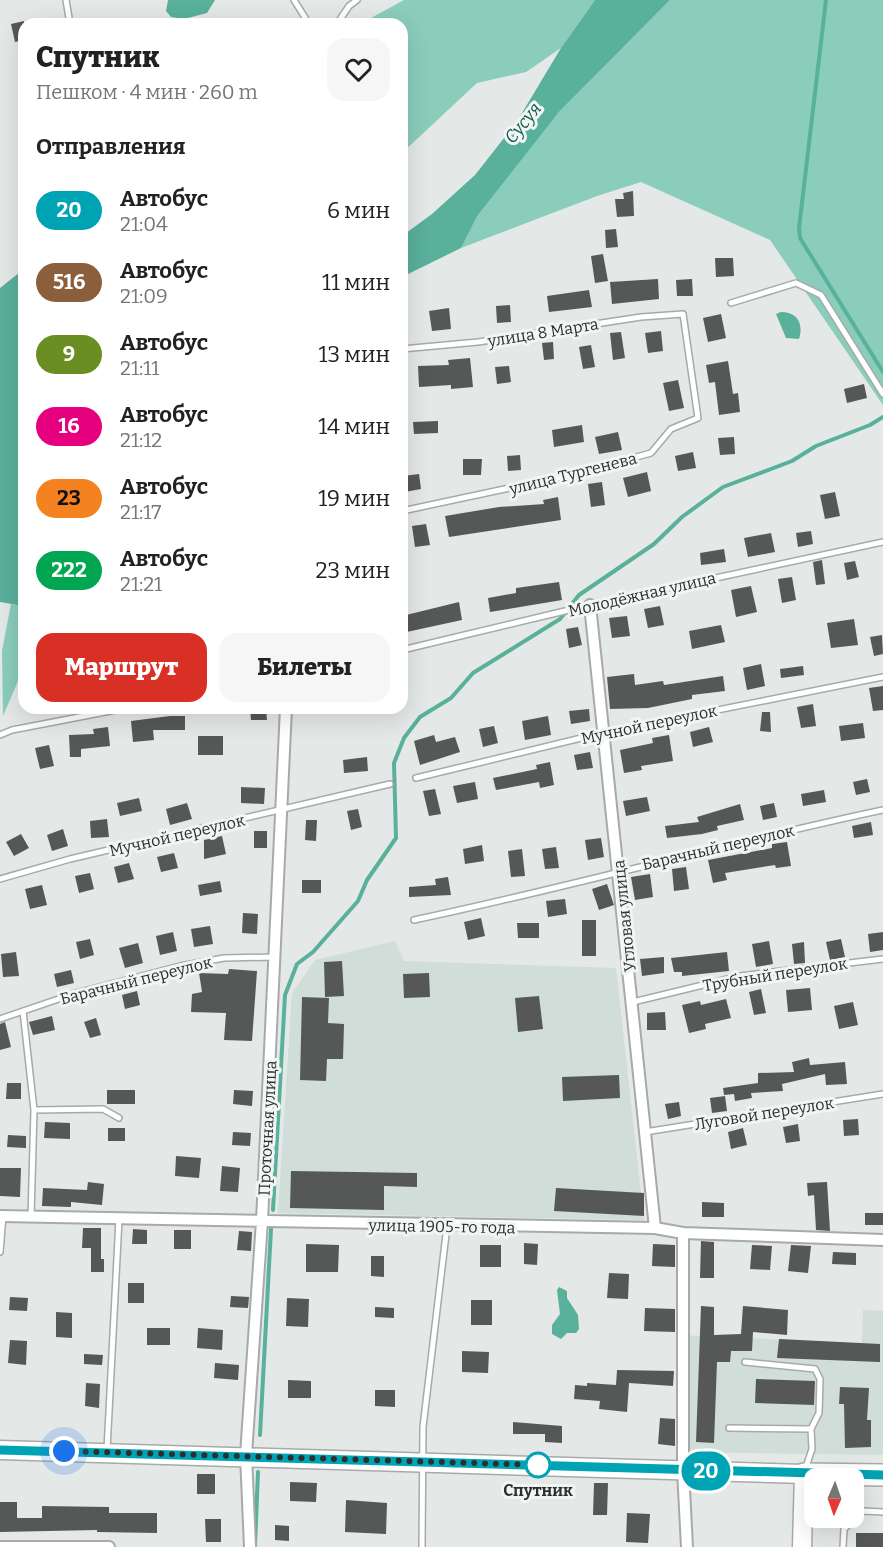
<!DOCTYPE html>
<html lang="ru">
<meta charset="utf-8">
<style>
body{margin:0;font-family:Bitter,serif;background:#f6f6f6;color:#222;height:100vh;display:flex;flex-direction:column;font-size:22px;white-space:nowrap}
*{box-sizing:border-box;margin:0}
p{font-size:20px;color:#767676}
.icon{flex:none;width:33px;height:33px;fill:none;stroke:currentColor;stroke-width:2;stroke-linecap:round;stroke-linejoin:round}
.map{position:relative;flex:1;overflow:hidden}
.side{position:absolute;left:18px;top:18px;width:390px;height:696px;display:flex;flex-direction:column;background:#fff;border-radius:18px;box-shadow:0 6px 24px #0002}
.side>*{flex:none}
.badge{padding:0 12px;border-radius:20px;font-size:21px;line-height:39px}
.needle{width:39px;rotate:182deg}
.controls{position:absolute;left:804px;top:1468px;display:grid;gap:12px}
.controls a{display:grid;place-items:center;width:60px;height:60px;border-radius:12px;background:#fff;box-shadow:0 6px 24px #0002;font-size:30px}
.you{position:absolute;width:30px;height:30px;margin:-15px;border:4px solid #fff;border-radius:50%;background:#1a73e8;box-shadow:0 0 0 9px #1a73e833}
.map>.badge{position:absolute;translate:-50% -50%;box-shadow:0 0 0 3px #fff}
h2{padding:0 18px;font-size:22px;line-height:54px}
.round{display:grid;place-items:center;flex:none;width:63px;height:63px;border-radius:18px;background:#f6f6f6}
.head{display:flex;align-items:center;justify-content:space-between;height:102px;padding:0 18px}
h1{font-size:28px;font-weight:800;line-height:45px}
.action{display:flex;gap:12px;margin-top:auto;padding:12px 18px}
.action a{flex:1;height:69px;border-radius:18px;background:#d93025;color:#fff;font-size:24px;font-weight:800;line-height:69px;text-align:center}
.action a+a{background:#f6f6f6;color:#222}
ul{padding:0;list-style:none}
li{display:flex;align-items:center;gap:18px;height:72px;padding:0 18px}
li div{flex:1}
li b{display:block;font-size:22px}
li em{font-style:normal}
li .badge{min-width:66px;font-weight:700;text-align:center}
.map>svg:first-child{display:block}
.built{fill:#d1ddd9}
.green{fill:#8acdbb}
.water{fill:#59b09b}
.lines{fill:none;stroke-linecap:round;stroke-linejoin:round}
.stream{stroke:#59b09b;stroke-width:4}
.building{fill:#555857}
.lane-casing{stroke:#a7aaa9;stroke-width:8}
.street-casing{stroke:#a7aaa9;stroke-width:14}
.primary-casing{stroke:#a7aaa9;stroke-width:21}
.highway-casing{stroke:#a7aaa9;stroke-width:24}
.lane{stroke:#fff;stroke-width:5}
.street{stroke:#fff;stroke-width:10}
.primary{stroke:#fff;stroke-width:18}
.highway{stroke:#fff;stroke-width:21}
.line-casing{stroke:#fff;stroke-width:14}
.line{stroke:#00a3b4;stroke-width:9}
.walk{stroke:#2d2f2e;stroke-width:6;stroke-dasharray:0 10.8}
.stop-dot{fill:#fff;stroke:#00a3b4;stroke-width:3}
.labels{text-anchor:middle;stroke-width:6;stroke-linejoin:round;paint-order:stroke}
.street-label{font-size:16px;fill:#2d2f2e;stroke:#f1f5f4}
.stop-label{font-size:16px;font-weight:bold;fill:#2d2f2e;stroke:#f1f5f4}
.water-label{font-size:18px;font-style:italic;fill:#125a4c;stroke:#f1f5f4}
</style>
<div class="map">
<svg width="883" height="1547" viewBox="0 0 883 1547">
<rect width="100%" height="100%" fill="#e4e8e7"/>
<path class="built" d="M395,941L404,961L616,968L644,1220L278,1213L292,993L315,960Z
M863,1310L883,1311V1455L678,1452L679,1335L862,1343Z"/>
<path class="green" d="M404,0H595L561,48L526,72L477,83L402,153V24H360Z
M670,0H883V405L770,240L641,182L597,196L461,248L476,216L559,112Z
M24,603V667L3,716L2,651L11,604L23,606Z"/>
<path class="water" d="M168,0H215L207,13L184,19L171,17L166,11Z
M595,0H670L559,112L477,216L461,248L402,277V236L432,214L475,175L516,123L561,48Z
M24,269V603L23,606L0,602V288Z
M781,312C797,312 804,323 799,339L786,338L776,314Z
M559,1287L567,1291V1298L578,1315L579,1329L576,1333H567L561,1339L552,1334V1325L560,1314L557,1290Z"/>
<g class="lines">
<path class="stream" d="M826,0L799,228L800,238L883,372
M273,1210L285,995L297,964L313,952L358,901L367,880L396,838L394,763L404,738L420,717L451,698L473,673L560,619L579,595L654,544L682,517L723,487L792,461L816,446L870,425L883,417
M260,1435L271,1229
M255,1546L258,1472"/>
</g>
<path class="building" d="M24,21V40L15,42L11,24Z
M633,191L634,216L617,217L615,199H624L623,193Z
M616,229L618,247L606,248L605,230Z
M603,254L608,281L595,283L591,256Z
M715,258H733L734,276L716,277Z
M658,279L659,299L612,304L610,282Z
M692,279L693,296H677L676,280Z
M589,290L592,307L549,312L547,296Z
M510,305L511,322L497,323L496,306Z
M449,308L451,329L432,331L429,311Z
M721,314L726,338L708,342L703,318Z
M661,331L663,351L648,353L645,333Z
M621,332L625,358L613,360L610,333Z
M553,342L554,359L544,360L542,343Z
M591,345L595,367L583,369L579,347Z
M470,358L473,387L451,389V385L419,387L418,366L449,365L448,360Z
M728,361L733,394L738,393L740,412L719,415L715,382L709,383L706,365Z
M509,366L511,382L497,384L495,367Z
M678,380L684,408L669,411L663,383Z
M864,384L867,398L847,403L844,389Z
M438,421V433L414,434L413,422Z
M582,425L584,442L554,447L552,430Z
M618,432L622,450L599,454L595,437Z
M734,437L735,454L720,455L718,438Z
M693,452L696,468L678,471L675,456Z
M520,455L521,470L508,471L507,456Z
M463,459H482L481,475H463Z
M647,472L651,491L628,497L623,478Z
M419,474L421,489L405,492L403,476Z
M602,482L605,505L591,507L588,484Z
M835,492L840,516L825,519L820,495Z
M558,497L561,520L449,537L445,516L499,507L544,504L543,500Z
M426,524L430,545L415,547L412,526Z
M811,531L813,544L798,547L796,533Z
M771,533L775,552L748,557L744,538Z
M724,549L726,562L701,565L700,553Z
M822,560L825,584L816,585L813,562Z
M855,561L859,577L847,580L844,563Z
M792,577L796,600L782,603L778,579Z
M559,582L562,600L490,612L488,598L516,593V588Z
M751,586L757,612L736,617L731,590Z
M459,602L462,620L402,633V616Z
M660,606L664,625L648,628L644,609Z
M627,616L630,636L612,638L609,618Z
M854,619L858,645L831,648L827,623Z
M721,625L725,642L692,649L689,631Z
M578,627L582,645L569,648L566,629Z
M882,635L883,654L874,656L870,637Z
M761,664L765,686L747,690L743,668Z
M803,666L804,675L781,678L780,669Z
M634,674L635,685L663,681L664,685L723,676L725,691L692,695V699L648,708L610,709L607,677Z
M883,686V710L873,711L869,688Z
M813,704L816,726L801,728L797,707Z
M250,708H266L267,720H251Z
M589,709L590,721L571,724L569,711Z
M762,712H770L771,732L760,731Z
M170,716H185V730H153L154,740L133,742L131,721Z
M548,716L551,735L525,740L522,721Z
M863,723L865,738L841,741L839,726Z
M494,726L498,743L483,747L479,729Z
M108,727L110,746L81,749V757H70L69,735L94,734L93,729Z
M709,727L713,742L693,747L690,732Z
M434,735L436,742L455,737L460,752L420,765L414,741Z
M669,735L673,761L641,766L642,770L624,773L620,750L653,743L652,738Z
M198,736H223V755H198Z
M49,745L54,766L40,769L35,748Z
M590,752L593,768L577,770L574,755Z
M367,757L368,771L344,773L343,760Z
M550,762L554,785L540,788L539,782L496,790L493,778L537,769L536,765Z
M867,779L870,792L856,795L853,782Z
M475,782L478,799L457,803L453,786Z
M241,787L265,788L264,804L241,803Z
M435,789L441,814L429,816L423,791Z
M824,790L826,802L803,806L801,794Z
M647,797L650,811L626,816L623,801Z
M139,798L142,811L120,816L117,803Z
M187,803L192,819L170,825L166,809Z
M774,803L777,817L763,820L760,806Z
M740,804L744,820L717,826L718,830L702,834L667,838L665,826L699,822L697,817Z
M358,809L362,827L351,830L347,811Z
M107,819L109,837L91,838L90,821Z
M306,820H317L316,841L305,840Z
M871,822L873,835L854,838L852,826Z
M63,829L68,846L52,851L47,835Z
M254,831H267V848H254Z
M21,834L29,848L14,856L6,842Z
M222,836L226,854L204,859V840Z
M601,838L604,857L588,860L585,840Z
M787,842L791,866L776,868L775,865L725,873L727,880L713,883L708,860L772,848V844Z
M482,845L484,861L465,864L463,849Z
M556,847L559,868L545,869L542,849Z
M522,849L525,876L511,877L508,851Z
M174,853L178,868L161,872L157,857Z
M129,863L134,879L118,883L114,867Z
M686,867L689,889L674,891L672,869Z
M90,873L94,889L79,893L75,876Z
M650,874L653,897L635,900L631,877Z
M448,877L451,895L409,897V887L436,885L435,879Z
M302,880H321V893H302Z
M220,881L222,892L200,896L198,885Z
M607,884L614,905L599,910L592,889Z
M42,885L47,905L30,909L25,889Z
M565,899L567,914L548,917L546,901Z
M243,913L258,914L257,934L242,933Z
M481,918L485,936L468,940L464,922Z
M582,920H596V956H582Z
M517,923H539V938H518Z
M210,926L213,944L194,947L191,929Z
M173,932L177,951L160,955L156,936Z
M883,932V950L870,952L868,934Z
M90,939L94,955L80,959L76,942Z
M841,939L845,957L830,960L826,942Z
M769,941L773,964L756,967L752,944Z
M804,942L805,963L794,964L792,944Z
M138,943L143,963L125,968L119,948Z
M16,952L19,976L3,977L1,954Z
M727,952L729,971L682,976V972H674L671,958Z
M664,957V973L642,976L640,959Z
M342,961L344,996L325,997L324,962Z
M229,969L257,971L252,1041L224,1040L226,1013L191,1012L192,994L202,992L199,973L228,974Z
M71,970L74,983L57,987L54,974Z
M429,973L430,997L404,998L403,974Z
M810,988L812,1010L788,1012L786,990Z
M761,989L766,1013L754,1015L749,992Z
M137,991L140,1005L125,1009L122,995Z
M539,996L543,1029L518,1032L515,998Z
M302,997L329,998L328,1023L344,1024L343,1059H327L326,1081L300,1080Z
M726,999L731,1018L705,1024L706,1029L689,1033L682,1005L700,1001L701,1005Z
M853,1002L858,1025L839,1029L834,1006Z
M665,1012L666,1030H647V1013Z
M52,1016L55,1030L33,1035L29,1022Z
M96,1018L101,1035L90,1038L84,1022Z
M5,1022L11,1047L0,1050V1024Z
M809,1058L810,1065L845,1062L847,1084L826,1085L825,1074L782,1084L783,1091L751,1093L752,1098L735,1101L734,1094L724,1095L723,1088L758,1083V1073L794,1072L792,1062Z
M619,1075L620,1098L563,1101L562,1077Z
M7,1083H21V1099H6Z
M107,1090H135V1104H107Z
M234,1090L253,1091L252,1106L233,1104Z
M725,1096L727,1111L712,1113L710,1098Z
M679,1102L681,1116L668,1119L665,1104Z
M858,1119L859,1135L844,1136L843,1120Z
M45,1122L70,1123V1139L44,1138Z
M798,1124L800,1141L786,1143L783,1127Z
M108,1128H125V1141H108Z
M743,1128L747,1145L731,1149L728,1132Z
M233,1132L251,1133L250,1146L232,1145Z
M8,1135L26,1136V1148L7,1147Z
M176,1156L201,1158L199,1178L175,1176Z
M222,1166L240,1168L238,1192L220,1191Z
M0,1168H21L20,1197L0,1196Z
M291,1171L417,1173V1187L384,1186V1210L290,1208Z
M88,1182L104,1184L102,1205L71,1202V1207L42,1206L43,1188L87,1190Z
M827,1182L830,1231L816,1230L814,1195L808,1196L807,1183Z
M556,1188L644,1193V1216L554,1211Z
M702,1202L724,1203V1217H702Z
M865,1213H883V1225H865Z
M83,1228H101V1259H104V1272H91V1248H82Z
M133,1229L147,1230V1244H132Z
M174,1230H191V1249H174Z
M239,1231L252,1232L251,1251L237,1250Z
M701,1241L714,1242V1278H700Z
M524,1243L538,1244L537,1265L524,1264Z
M306,1244L339,1245L338,1272H306Z
M653,1244L675,1245V1267L652,1266Z
M480,1245H501V1267H480Z
M752,1245L772,1246L770,1270L750,1269Z
M791,1245L811,1246L808,1273L788,1271Z
M833,1252L856,1253V1265L832,1264Z
M371,1256H384V1277L371,1276Z
M609,1273L629,1274L628,1299L607,1298Z
M128,1283H144V1303H128Z
M231,1296L249,1297L248,1308L230,1307Z
M10,1297L28,1298L27,1311L9,1310Z
M287,1298L309,1299L308,1327L286,1326Z
M471,1300H492V1325H471Z
M701,1306L714,1307V1335L741,1334L743,1306L788,1310L787,1335L753,1332L752,1351H731L730,1362H717L714,1443L696,1442Z
M375,1307L394,1308V1318L375,1317Z
M645,1308L675,1309V1332L644,1331Z
M56,1312L72,1313V1338L56,1337Z
M147,1328H170V1345H147Z
M198,1328L223,1330L222,1350L197,1348Z
M779,1339L880,1344V1362L777,1358Z
M10,1340L27,1341L26,1365L8,1363Z
M462,1351L489,1352L488,1373L462,1372Z
M84,1354L103,1355L102,1365L84,1364Z
M215,1363L239,1365L238,1380L214,1378Z
M617,1370L674,1371L673,1386L629,1383L627,1412L599,1409L600,1401L574,1399L575,1385L587,1386V1383L616,1385Z
M756,1379L815,1381L814,1405L755,1403Z
M288,1380L311,1381V1398H288Z
M86,1383L100,1384L99,1408L85,1406Z
M840,1387L869,1388L867,1420H871V1447L845,1448L844,1404H839Z
M375,1390H395V1407L375,1406Z
M660,1418L675,1419V1446L658,1444Z
M513,1422L562,1426V1443L545,1442V1434H513Z
M197,1474H215V1494H197Z
M290,1482L317,1483L316,1502L290,1501Z
M594,1483H608L607,1515H593Z
M346,1500L387,1503L386,1534L345,1532Z
M0,1502H17V1518H42V1506L109,1507V1513H157V1533L97,1532V1530L0,1532Z
M627,1513L650,1514L648,1543L626,1542Z
M205,1519H221V1542H206Z
M275,1525L289,1526V1541L275,1540Z
M856,1533H883V1547H856Z"/>
<g class="lines">
<defs>
<path id="lane" d="M66,0L70,24
M294,0L309,24
M337,24L349,6L357,0
M731,303L796,283L821,295L883,394
M402,349L478,342L641,317L683,314L698,418L671,429L651,453L575,474L402,511
M402,650L590,605L883,542
M0,735L12,730L126,708
M416,778L602,733L883,677
M0,879L70,859L390,784
M414,920C571,887 726,843 883,810
M633,1002L740,976L883,959
M23,1011L34,1110L31,1216
M0,1019L76,993L180,966L224,958L275,957
M34,1110L103,1109L119,1118
M645,1132L883,1094
M0,1252L3,1216
M745,1362L815,1369L820,1379L819,1413L811,1429L812,1449L805,1470
M729,1428L811,1429
M107,1450L119,1219
M422,1547L423,1427L447,1226
M843,1547L844,1529L863,1511L883,1512"/>
<path id="street" d="M590,605L655,1228
M0,1216L655,1228L683,1233L883,1240
M683,1233V1470L687,1547
M0,1547H109
M250,1547L246,1455L262,1221L286,708"/>
<path id="primary" d="M0,1450L804,1474L802,1547"/>
<path id="highway" d="M804,1474L883,1475"/>
</defs>
<use href="#lane" class="lane-casing"/>
<use href="#street" class="street-casing"/>
<use href="#primary" class="primary-casing"/>
<use href="#highway" class="highway-casing"/>
<use href="#lane" class="lane"/>
<use href="#street" class="street"/>
<use href="#primary" class="primary"/>
<use href="#highway" class="highway"/>
</g>
<g class="lines">
<defs>
<path id="line" d="M0,1450L883,1475"/>
</defs>
<use href="#line" class="line-casing"/>
<use href="#line" class="line"/>
<path class="walk" d="M64,1451L540,1465H538"/>
</g>
<circle class="stop-dot" cx="538" cy="1465" r="12"/>
<g class="labels">
<g class="street-label">
<text transform="translate(543 332) rotate(-9)" y="6">улица 8 Марта</text>
<text transform="translate(573 473) rotate(-14)" y="6">улица Тургенева</text>
<text transform="translate(642 594) rotate(-13)" y="6">Молодёжная улица</text>
<text transform="translate(649 724) rotate(-12)" y="6">Мучной переулок</text>
<text transform="translate(177 835) rotate(-13)" y="6">Мучной переулок</text>
<text transform="translate(718 847) rotate(-13)" y="6">Барачный переулок</text>
<text transform="translate(624 916) rotate(-96)" y="6">Угловая улица</text>
<text transform="translate(775 974) rotate(-9)" y="6">Трубный переулок</text>
<text transform="translate(136 980) rotate(-14)" y="6">Барачный переулок</text>
<text transform="translate(764 1113) rotate(-9)" y="6">Луговой переулок</text>
<text transform="translate(267 1128) rotate(-87)" y="6">Проточная улица</text>
<text transform="translate(442 1226) rotate(1)" y="6">улица 1905-го года</text>
</g>
<g class="stop-label">
<text x="538" y="1496">Спутник</text>
</g>
<g class="water-label">
<text transform="translate(523 123) rotate(-51)" y="6">Сусуя</text>
</g>
</g>
</svg>
<div class="controls">
<a><svg class="needle" viewBox="-14 -14 28 28"><path d="M0-13l5 13h-10z" fill="#e53935"/><path d="M0 13l5-13h-10z" fill="#767676"/></svg></a>
</div>
<div class="you" style="left:64px;top:1451px"></div>
<b class="badge" style="left:706px;top:1471px;background:#00a3b4;color:#fff">20</b>
<section class="side">
<div class="head"><div><h1>Спутник</h1><p>Пешком · 4 мин · 260 m</p></div><a class="round"><svg class="icon" aria-label="heart" viewBox="0 0 24 24"><path d="M12 20l-8-8c-3-5 5-10 8-4 3-6 11-1 8 4z"/></svg></a></div>
<h2>Отправления</h2>
<ul>
<li><span class="badge" style="background:#00a3b4;color:#fff">20</span><div><b>Автобус</b><p>21:04</p></div><em>6 мин</em></li>
<li><span class="badge" style="background:#8b5e3c;color:#fff">516</span><div><b>Автобус</b><p>21:09</p></div><em>11 мин</em></li>
<li><span class="badge" style="background:#6b8e23;color:#fff">9</span><div><b>Автобус</b><p>21:11</p></div><em>13 мин</em></li>
<li><span class="badge" style="background:#e6007e;color:#fff">16</span><div><b>Автобус</b><p>21:12</p></div><em>14 мин</em></li>
<li><span class="badge" style="background:#f58220;color:#111">23</span><div><b>Автобус</b><p>21:17</p></div><em>19 мин</em></li>
<li><span class="badge" style="background:#00a651;color:#fff">222</span><div><b>Автобус</b><p>21:21</p></div><em>23 мин</em></li>
</ul>
<div class="action"><a>Маршрут</a><a>Билеты</a></div>
</section>
</div>
